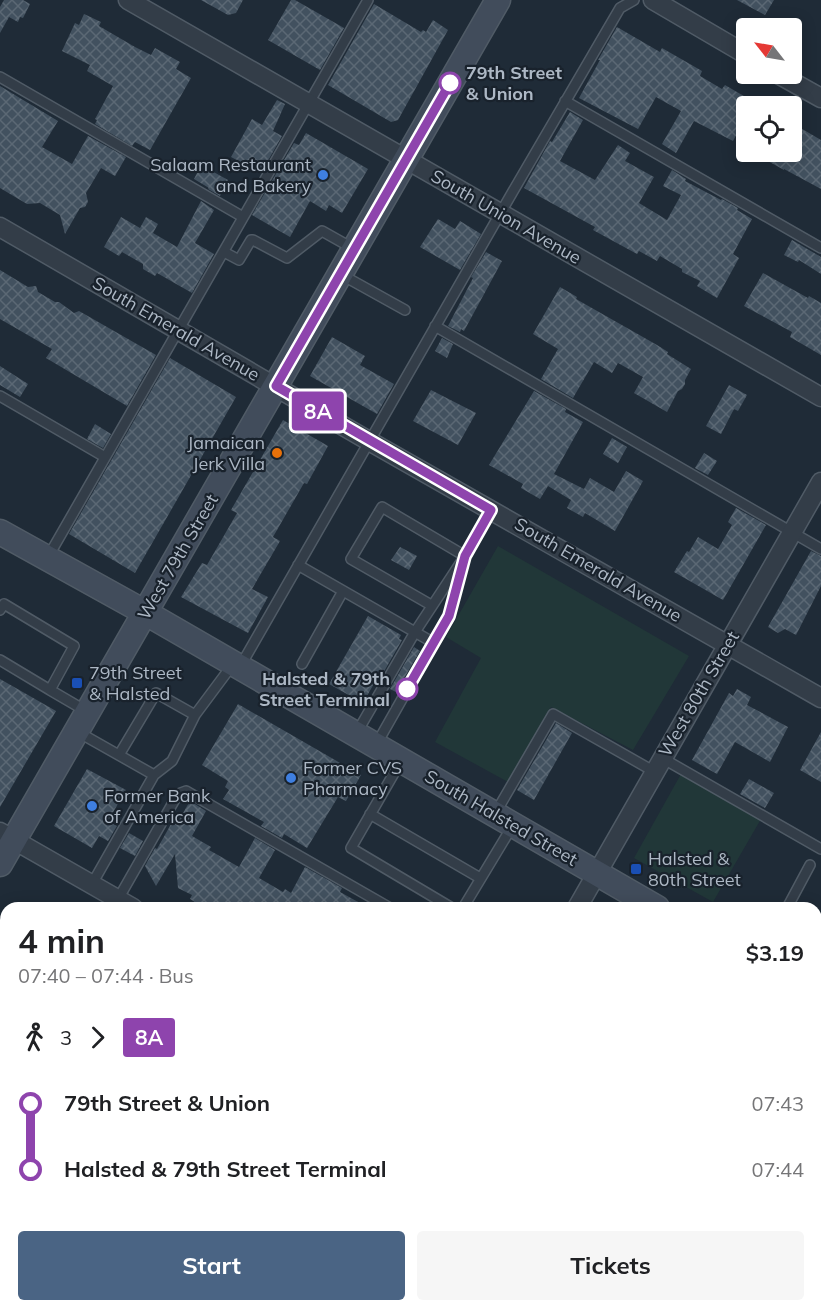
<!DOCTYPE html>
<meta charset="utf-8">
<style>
body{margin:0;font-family:Mulish,sans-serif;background:#f6f6f6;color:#202124;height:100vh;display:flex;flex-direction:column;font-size:22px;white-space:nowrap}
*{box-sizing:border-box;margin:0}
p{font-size:20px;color:#757577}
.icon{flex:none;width:33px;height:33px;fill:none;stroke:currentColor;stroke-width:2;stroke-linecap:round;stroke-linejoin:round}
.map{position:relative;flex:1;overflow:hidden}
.panel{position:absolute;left:0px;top:902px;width:822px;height:410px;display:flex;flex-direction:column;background:#fff;border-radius:18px 18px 0 0;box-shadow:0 3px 15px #0003}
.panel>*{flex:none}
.badge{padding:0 12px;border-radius:4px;font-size:21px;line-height:39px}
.needle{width:39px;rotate:301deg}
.controls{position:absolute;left:736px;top:18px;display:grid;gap:12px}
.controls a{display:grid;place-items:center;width:66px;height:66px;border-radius:6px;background:#fff;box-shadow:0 3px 15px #0003;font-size:30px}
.map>.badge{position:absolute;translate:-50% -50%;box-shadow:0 0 0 3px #fff}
.legs{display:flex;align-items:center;gap:9px;height:66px;padding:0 18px;font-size:20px}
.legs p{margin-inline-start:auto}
.overview{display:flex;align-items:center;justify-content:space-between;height:102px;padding:0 18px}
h1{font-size:33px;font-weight:700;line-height:45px}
.primary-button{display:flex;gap:12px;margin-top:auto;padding:12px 18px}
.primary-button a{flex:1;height:69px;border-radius:6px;background:#4a6484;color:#fff;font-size:24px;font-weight:700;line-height:69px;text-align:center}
.primary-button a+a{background:#f6f6f6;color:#202124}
ul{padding:0 18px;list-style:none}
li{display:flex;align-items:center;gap:21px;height:66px;font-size:22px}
li i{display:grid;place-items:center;width:9px;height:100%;margin:0 8px;background:currentColor}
li i::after{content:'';width:15px;height:15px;margin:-8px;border:4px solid;border-radius:50%;background:#fff}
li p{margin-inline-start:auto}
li:first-child i{background:linear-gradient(#0000 50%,currentColor 0)}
li:last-child i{background:linear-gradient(currentColor 50%,#0000 0)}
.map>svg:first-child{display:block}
.green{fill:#213738}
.building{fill:url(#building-cross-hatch)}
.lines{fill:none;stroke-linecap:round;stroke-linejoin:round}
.lane-casing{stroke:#505b66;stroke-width:12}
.street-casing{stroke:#505b66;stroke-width:21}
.secondary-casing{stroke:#505b66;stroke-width:27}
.lane{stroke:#333d48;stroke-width:9}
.street{stroke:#333d48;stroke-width:18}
.secondary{stroke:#414c5b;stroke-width:24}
.line-1-casing{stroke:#fff;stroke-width:14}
.line-1{stroke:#8e44ad;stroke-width:9}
.stop-1-dot{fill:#fff;stroke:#8e44ad;stroke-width:3}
.shop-dot{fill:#3f7fe0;stroke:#19222c;stroke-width:2}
.food-dot{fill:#e8710a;stroke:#19222c;stroke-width:2}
.transit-dot{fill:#1a4fb4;stroke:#19222c;stroke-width:2}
.labels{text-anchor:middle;stroke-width:4.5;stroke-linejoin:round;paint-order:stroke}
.stop-label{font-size:18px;font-weight:bold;fill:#adb8c5;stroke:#19222c;text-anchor:start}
.poi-label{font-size:18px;fill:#adb8c5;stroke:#19222c;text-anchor:start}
.street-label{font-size:18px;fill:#adb8c5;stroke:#19222c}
</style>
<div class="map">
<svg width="821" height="1310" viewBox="0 0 821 1310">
<defs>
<pattern id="building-cross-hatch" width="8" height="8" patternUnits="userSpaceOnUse" patternTransform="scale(1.5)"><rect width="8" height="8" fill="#42515f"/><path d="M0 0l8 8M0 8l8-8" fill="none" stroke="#5b6874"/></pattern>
</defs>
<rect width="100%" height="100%" fill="#1f2b37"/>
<path class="green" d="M498,546L689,656L633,750L551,707L508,782L435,742L481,658L446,637Z
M681,774L761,819L713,902L634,858Z"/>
<path class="building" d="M4,0H23L30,4L23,18L20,17L18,22L9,17L0,33V7Z
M201,0H243L236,13L228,15Z
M291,0H295L344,28L320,70L268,40Z
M737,0H774L765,15Z
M374,4L421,32L423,30L426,32L433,20L448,30L398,120L391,122L328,85Z
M84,14L101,22L99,26L135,47L151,55L155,48L180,62L176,69L191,78L150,150L135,142L132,146L95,124L97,120L95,119L113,86L87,71L90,65L62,51L75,23L79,25Z
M617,27L660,52L662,48L702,71L700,76L722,89L725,85L754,102L752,106H747V115L733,141L694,121L676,153L662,144L681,111L656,97L638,129L579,98L600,60H598Z
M0,86L58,121L42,147L72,164L88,136L126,157L115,176L101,168L86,193L88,202L85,207L80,208L65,234L60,215L40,203L27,204L0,188Z
M277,100L285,104L273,131L282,136L261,173L231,157L252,119L262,125Z
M570,112L583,120L560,161L595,180L618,145L630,153L625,161L654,177L639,203L667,220L681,195L663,186L672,170L686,179L685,181L721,200L722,199L738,208L737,210L752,219L733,254L739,258L717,298L697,286L700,281L682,272V269L660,256L657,261L639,251L637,254L593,230L595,227L524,188L550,141L552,142Z
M792,123L821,140V189L784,169V170L752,152H792Z
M306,133L368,169L342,213L329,205L326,211L310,201L290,237L252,215L294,143L299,145Z
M201,165L228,180L220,196L208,189L209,188L194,179Z
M201,201L214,210L195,243L214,254L192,293L157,273L155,276L143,269V264L122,252L119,256L104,247L121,217L140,228L146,217L158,224L153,233L177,247Z
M438,219L455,229L460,221L481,234L460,270L420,247Z
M792,240L821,257V274L799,260L798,262L784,255Z
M486,252L502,261L464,331L461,329L460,332L448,326L473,278L471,277Z
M0,270L28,287L36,286L38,292L55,302H59L74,313L79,311L156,355L127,406L46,358L52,349L0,319Z
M763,273L808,298L809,296L821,303V355L790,337L792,332L744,306Z
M560,287L577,297L576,299L657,345L668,352L667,354L691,369L685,380V384L682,389L678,391L667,412L634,393L643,377L618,363L612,373L594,362L573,398L541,379L558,349L533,334Z
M332,337L365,356L360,365L394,384L377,414L310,376Z
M442,338L453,344L447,358L435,351Z
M170,358L236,397L135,573L69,534Z
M0,366L28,384L20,397L0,385Z
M729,385L747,395L738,411L734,409L721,434L706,426Z
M431,390L476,413L458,445L413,421Z
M534,391L566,409L565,412L583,422L554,474L584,489L590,478L614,492L626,471L643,481L615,531L585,513L583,517L567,508L571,500L548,486L540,499L521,488L523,484L489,465Z
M283,420L328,446L307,484L304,483L273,537L280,541L252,589L268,597L248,633L181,597L202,563L207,565L237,513L231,510Z
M95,424L111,434L103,448L87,439Z
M612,438L627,447L618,463L603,454Z
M704,453L717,461L708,475L695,468Z
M736,508L766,525L723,600L674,572L687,551L689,552L698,537L718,549L732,525L728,522Z
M400,547L417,556L409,570L391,560Z
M811,551L821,556V586L796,635L785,629L778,633L768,627Z
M368,616L401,635L399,639L402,640L378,682L376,680L363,703L329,684Z
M414,647L420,651L396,692L390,689Z
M0,679L56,711L0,807Z
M737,689L751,697L747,705L788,727L770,762L735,742L717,774L692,760L729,693L733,696Z
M238,704L361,775L346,801L338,797L307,848L284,834L282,838L261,826L264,822L223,799L229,790L225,787L228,781L202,765Z
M556,723L572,733L534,800L517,790Z
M821,732V782L800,770Z
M87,769L126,790L108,821L117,826L108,841L99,836L92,848L54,826Z
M749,779L774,793L765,808L740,794Z
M190,801L206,811L192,836L211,847L209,850L239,867L255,838L275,850L259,878L283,892L285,889L291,893L305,867L342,888L340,892L369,908H205L190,899L192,895L178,888L175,854L156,886L145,866L155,848L157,849L175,817L179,820Z
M129,833L143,841L135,856L120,848Z"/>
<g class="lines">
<defs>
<path id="lane" d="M0,77L243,217
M565,101L821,248
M224,252L239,260L251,240H253L287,258L322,231L354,249
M342,275L405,310
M435,326L821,549
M0,396L105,457
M48,557L368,0
M298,565L434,643
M431,605L351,559L382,507L465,556
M0,610L4,604L74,646L50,690L86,711
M0,660L50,690
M302,664L343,591
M241,665L512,193L620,8L634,0
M195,715L233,664
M78,732L154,775L92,884
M356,734L415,632L465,556L491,510
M376,745L449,616L463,564
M119,755L156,693L195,715L172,761L154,775
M662,758L821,849
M401,761L351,848L452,908
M496,812L553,714L655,772
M370,814L480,878
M113,908L178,794L186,791L390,908
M463,908L513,825
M787,908L810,865
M0,1028L6,1033
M0,1063L6,1052
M0,1104L6,1094
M821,1125L819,1128L821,1129
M816,1146L821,1149
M0,1280L6,1284
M43,1305L51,1310
M564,1305L573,1310"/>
<path id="street" d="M128,0L821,397
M653,0L747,55
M778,74L821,98
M0,227L369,441L821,698
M0,832L133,908
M577,908L821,482
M0,1132L6,1135
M816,1297L821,1300
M306,1305L315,1310
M346,1310L349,1305"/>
<path id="secondary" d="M0,532L146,613L657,908
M0,864L498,0
M816,998L821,1001"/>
</defs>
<use href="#lane" class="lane-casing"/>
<use href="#street" class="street-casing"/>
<use href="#secondary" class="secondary-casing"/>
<use href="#lane" class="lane"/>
<use href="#street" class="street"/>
<use href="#secondary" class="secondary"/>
</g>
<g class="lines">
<defs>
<path id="line-1" d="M407,689L449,616L465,556L491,510L276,386L450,83"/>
</defs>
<use href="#line-1" class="line-1-casing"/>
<use href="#line-1" class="line-1"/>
</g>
<g class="stop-1-dot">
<circle cx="450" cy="83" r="10"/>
<circle cx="407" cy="689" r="10"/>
</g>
<g class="shop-dot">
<circle cx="323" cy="175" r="6"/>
<circle cx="291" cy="778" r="6"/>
<circle cx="92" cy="806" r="6"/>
</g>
<circle class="food-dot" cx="277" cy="453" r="6"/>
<g class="transit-dot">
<rect x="71" y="677" width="12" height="12" rx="3"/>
<rect x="630" y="863" width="12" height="12" rx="3"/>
</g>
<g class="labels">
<g class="stop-label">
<text x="466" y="79">79th Street<tspan x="466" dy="21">&amp; Union</tspan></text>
<text x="390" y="685" text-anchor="end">Halsted &amp; 79th<tspan x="390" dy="21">Street Terminal</tspan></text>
</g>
<g class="poi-label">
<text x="311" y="171" text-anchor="end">Salaam Restaurant<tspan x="311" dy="21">and Bakery</tspan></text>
<text x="265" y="449" text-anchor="end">Jamaican<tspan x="265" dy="21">Jerk Villa</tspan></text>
<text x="89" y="679">79th Street<tspan x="89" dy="21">&amp; Halsted</tspan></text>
<text x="303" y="774">Former CVS<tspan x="303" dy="21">Pharmacy</tspan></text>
<text x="104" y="802">Former Bank<tspan x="104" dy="21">of America</tspan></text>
<text x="648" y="865">Halsted &amp;<tspan x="648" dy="21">80th Street</tspan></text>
</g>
<g class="street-label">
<text transform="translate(506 217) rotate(30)" y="6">South Union Avenue</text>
<text transform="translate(176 329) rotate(30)" y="6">South Emerald Avenue</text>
<text transform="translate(178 557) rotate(-60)" y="6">West 79th Street</text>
<text transform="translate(598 570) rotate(30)" y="6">South Emerald Avenue</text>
<text transform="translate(699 694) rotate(-60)" y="6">West 80th Street</text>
<text transform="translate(501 818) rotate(30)" y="6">South Halsted Street</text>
</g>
</g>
</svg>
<div class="controls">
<a><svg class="needle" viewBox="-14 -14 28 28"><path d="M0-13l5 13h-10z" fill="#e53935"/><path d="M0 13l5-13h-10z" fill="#757577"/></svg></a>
<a><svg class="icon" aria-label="locate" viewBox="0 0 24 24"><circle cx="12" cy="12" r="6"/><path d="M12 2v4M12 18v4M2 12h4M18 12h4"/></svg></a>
</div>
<b class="badge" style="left:318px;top:411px;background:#8e44ad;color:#fff">8A</b>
<section class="panel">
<div class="overview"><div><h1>4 min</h1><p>07:40 – 07:44 · Bus</p></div><b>$3.19</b></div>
<div class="legs"><svg class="icon" aria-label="walk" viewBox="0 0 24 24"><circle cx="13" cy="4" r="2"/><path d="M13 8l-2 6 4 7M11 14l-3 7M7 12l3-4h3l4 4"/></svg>3<svg class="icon" aria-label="forward" viewBox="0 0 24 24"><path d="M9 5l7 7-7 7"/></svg><b class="badge" style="background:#8e44ad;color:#fff">8A</b></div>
<ul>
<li><i style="color:#8e44ad"></i><b>79th Street &amp; Union</b><p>07:43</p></li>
<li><i style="color:#8e44ad"></i><b>Halsted &amp; 79th Street Terminal</b><p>07:44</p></li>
</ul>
<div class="primary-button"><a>Start</a><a>Tickets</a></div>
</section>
</div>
